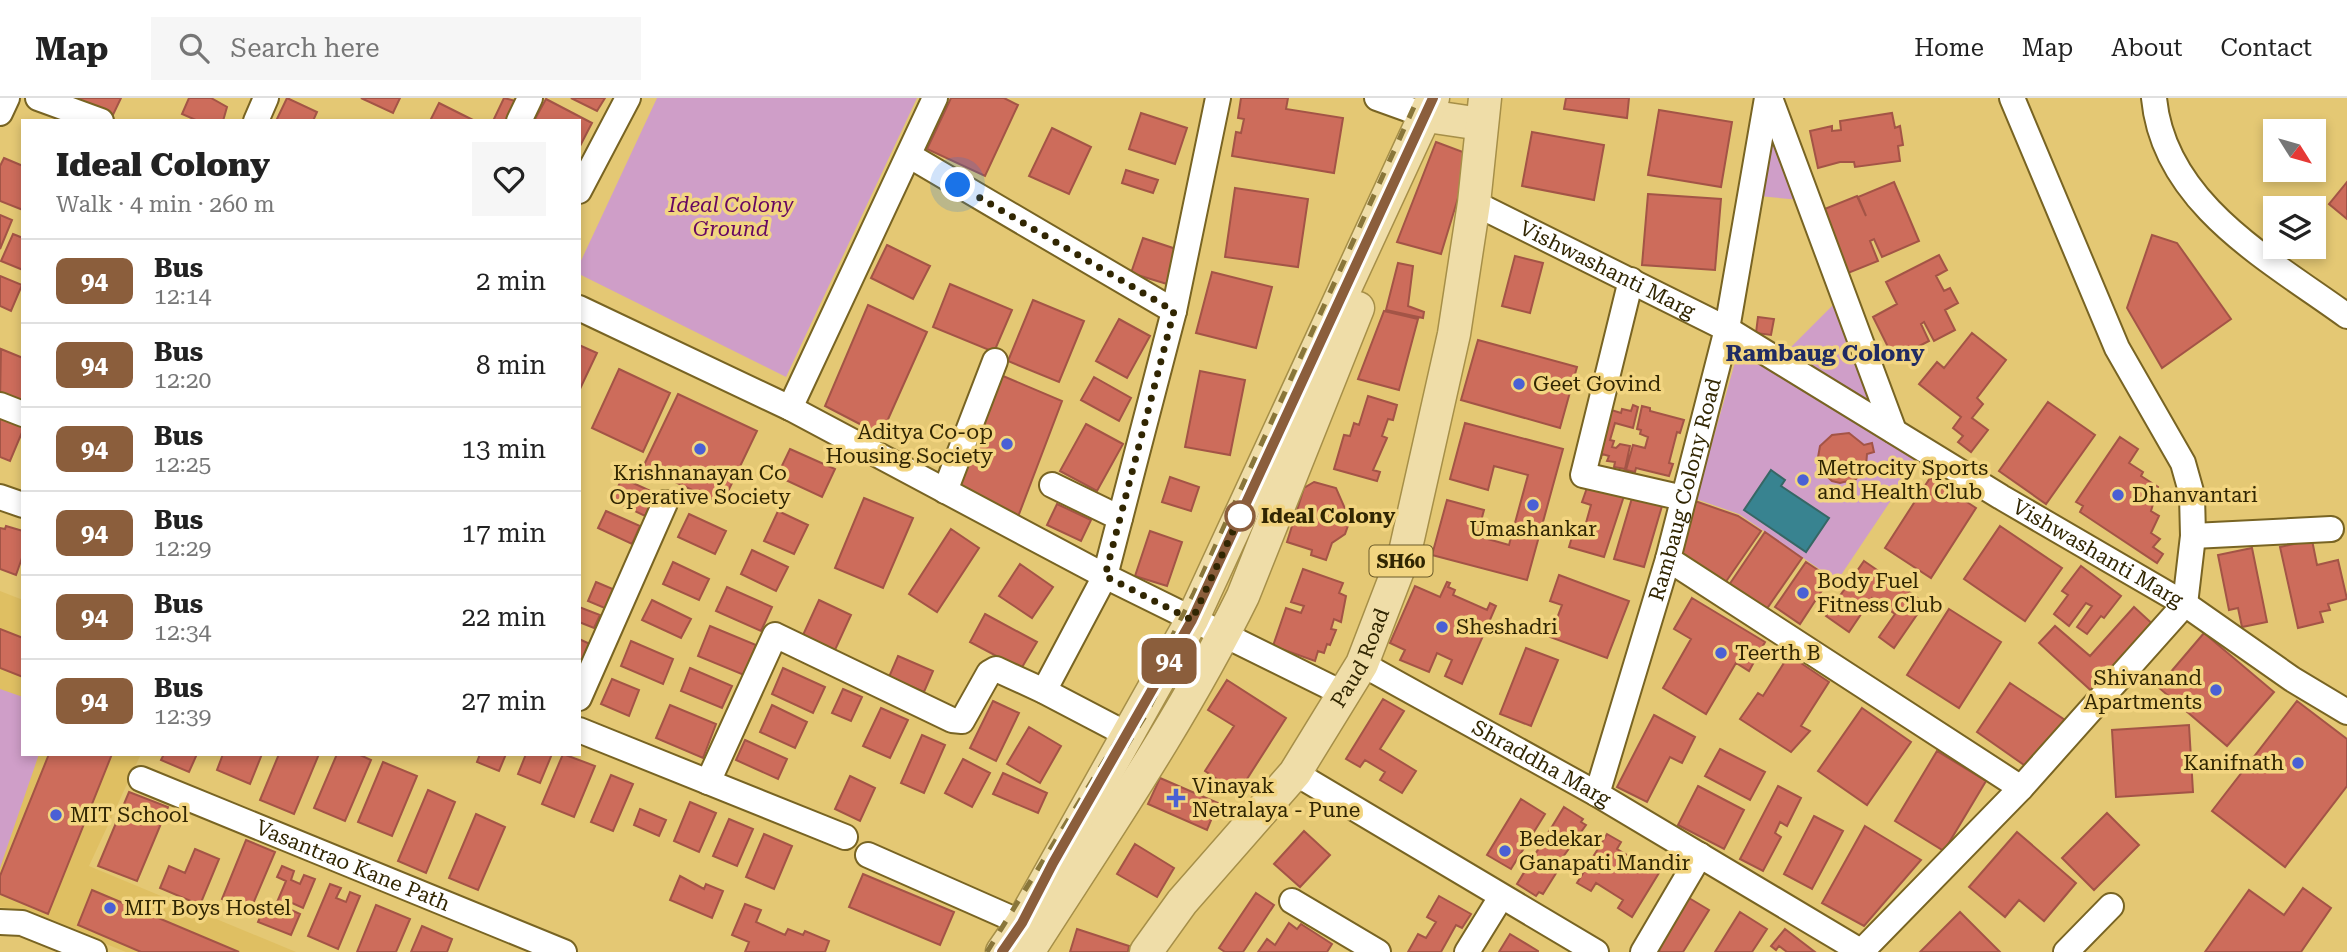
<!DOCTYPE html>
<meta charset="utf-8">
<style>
body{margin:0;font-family:"Roboto Serif",serif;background:#f6f6f6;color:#222;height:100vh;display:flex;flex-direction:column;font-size:26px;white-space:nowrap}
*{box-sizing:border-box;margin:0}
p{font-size:23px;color:#767676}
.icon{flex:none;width:38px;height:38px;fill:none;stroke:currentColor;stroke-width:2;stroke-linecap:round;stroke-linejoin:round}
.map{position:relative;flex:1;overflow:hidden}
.drawer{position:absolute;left:21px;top:21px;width:560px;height:637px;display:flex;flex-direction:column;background:#fff;border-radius:0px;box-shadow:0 4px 10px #0003}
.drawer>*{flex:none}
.badge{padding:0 14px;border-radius:10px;font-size:24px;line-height:46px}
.needle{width:46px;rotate:127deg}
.buttons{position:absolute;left:2263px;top:21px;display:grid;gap:14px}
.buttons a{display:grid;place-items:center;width:63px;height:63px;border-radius:0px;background:#fff;box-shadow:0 4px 10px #0003;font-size:35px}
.you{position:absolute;width:35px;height:35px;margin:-18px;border:5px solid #fff;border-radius:50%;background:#1a73e8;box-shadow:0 0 0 10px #1a73e833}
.map>.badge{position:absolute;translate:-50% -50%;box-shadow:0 0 0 4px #fff}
.round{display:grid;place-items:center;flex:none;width:74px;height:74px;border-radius:0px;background:#f6f6f6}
.head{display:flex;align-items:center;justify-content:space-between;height:119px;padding:0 35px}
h1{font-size:33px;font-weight:800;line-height:52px}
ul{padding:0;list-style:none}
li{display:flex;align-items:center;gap:21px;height:84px;padding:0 35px;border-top:2px solid #e0e0e0}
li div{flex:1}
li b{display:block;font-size:26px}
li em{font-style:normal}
li .badge{min-width:77px;font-weight:700;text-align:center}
header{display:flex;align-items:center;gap:42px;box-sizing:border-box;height:98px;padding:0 35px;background:#fff;border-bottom:2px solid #e0e0e0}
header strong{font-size:33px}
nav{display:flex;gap:38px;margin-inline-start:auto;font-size:24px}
.search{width:490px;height:63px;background:#f6f6f6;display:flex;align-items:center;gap:18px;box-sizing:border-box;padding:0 24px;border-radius:0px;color:#767676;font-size:26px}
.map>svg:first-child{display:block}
.built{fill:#dfbf62}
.green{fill:#cf9ec8}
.water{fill:#388390;stroke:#366765;stroke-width:2}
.building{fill:#cd6c5b;stroke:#a35446;stroke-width:2}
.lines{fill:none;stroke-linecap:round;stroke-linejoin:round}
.minor-casing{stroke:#786423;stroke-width:28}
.major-casing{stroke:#a68f48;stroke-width:35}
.minor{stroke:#fff;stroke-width:24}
.major{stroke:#efdda8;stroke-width:32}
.rail{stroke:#89763a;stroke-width:5;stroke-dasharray:12 12;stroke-linecap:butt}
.line-casing{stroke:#fff;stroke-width:16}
.line{stroke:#8b5e3c;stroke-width:10}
.walk{stroke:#312602;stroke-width:7;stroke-dasharray:0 12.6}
.poi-dot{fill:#4a60d5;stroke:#f2d581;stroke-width:2.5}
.stop-dot{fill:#fff;stroke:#8b5e3c;stroke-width:3.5}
.labels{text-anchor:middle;stroke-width:7;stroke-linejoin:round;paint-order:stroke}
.shield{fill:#f2d581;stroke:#6b5a28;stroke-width:2}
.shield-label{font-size:19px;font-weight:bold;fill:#312602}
.park-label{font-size:21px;font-style:italic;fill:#660661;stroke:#f2d581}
.street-label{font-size:21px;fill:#312602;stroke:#f2d581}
.poi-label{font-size:21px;fill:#312602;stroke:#f2d581;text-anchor:start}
.stop-label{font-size:21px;font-weight:bold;fill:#312602;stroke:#f2d581;text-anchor:start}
.neighbourhood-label{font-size:23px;font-weight:bold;fill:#202b64;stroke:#f2d581}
</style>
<header>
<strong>Map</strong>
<div class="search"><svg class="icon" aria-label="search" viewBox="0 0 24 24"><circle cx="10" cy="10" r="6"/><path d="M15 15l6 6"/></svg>Search here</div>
<nav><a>Home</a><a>Map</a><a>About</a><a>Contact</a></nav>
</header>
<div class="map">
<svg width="2347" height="854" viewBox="0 0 2347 854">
<rect width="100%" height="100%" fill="#e4c874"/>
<path class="built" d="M0,493L23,502V656H141L89,768L296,854H126L21,812L0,809Z"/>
<path class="green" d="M657,0H917L786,279L579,176V167Z
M1771,26L1800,102L1758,98Z
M1837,203L1880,316L1784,256Z
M1738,254L1918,362L1837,483L1739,416L1696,401Z
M0,591L23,599V656H39L0,770Z"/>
<path class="water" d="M1771,372L1785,382L1781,388L1829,420L1806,454L1744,412Z"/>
<path class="building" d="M68,0H121L111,21Z
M189,0H211L227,9L223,23H198L182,16Z
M287,0L317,14L313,23H276Z
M361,0H400L393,15Z
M504,0L523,5L514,23H493Z
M571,0H605L597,13Z
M951,0H1004L1018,7L985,78L927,51Z
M1241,0H1288L1286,11L1343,20L1334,75L1232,58L1236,34L1241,35L1244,21L1238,20Z
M1566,0H1629L1627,20L1564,11Z
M546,1L592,25L579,50V23H534Z
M439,5L475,23H430Z
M1659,12L1732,24L1721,89L1648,77Z
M1141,15L1187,30L1175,66L1129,51Z
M1892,15L1895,30L1900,28L1903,47L1898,48L1900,63L1855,69L1854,64H1840L1818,70L1810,33L1832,28V33L1841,32L1840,23Z
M1052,30L1091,49L1069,96L1029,78Z
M1532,34L1604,47L1594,102L1522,88Z
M1436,44L1471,57L1441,156L1397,144Z
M4,60L23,68V112L0,103V68Z
M1126,72L1158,82L1153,95L1122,85Z
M1894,84L1919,143L1882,159L1874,141L1870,143L1878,163L1848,175L1822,112L1857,98L1866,118L1858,99Z
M2347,84V121L2329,106Z
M1235,90L1308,101L1298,169L1225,159Z
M1648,96L1721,101L1715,172L1642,167Z
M0,117L12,122L0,151Z
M13,136L23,140V172L1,163Z
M2152,137L2177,145L2231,221L2162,270L2127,210Z
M1143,140L1179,152L1167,186L1131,175Z
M887,147L930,168L913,201L871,180Z
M1939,157L1947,172L1936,178L1944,193L1950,190L1958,205L1945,212L1955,232L1934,243L1924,224L1921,226L1929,243L1894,261L1873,219L1897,206L1886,184Z
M1515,158L1543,165L1530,215L1502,208Z
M1398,165L1413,168L1408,208L1424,214L1423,220L1386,212Z
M1212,174L1272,189L1256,250L1196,235Z
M0,178L22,187L11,213L0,208Z
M950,186L1012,212L994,254L933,229Z
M1033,202L1084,223L1059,284L1008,263Z
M868,207L927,234L881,337L825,308Z
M1384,213L1418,221L1399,292L1358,281Z
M1758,219L1774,221L1771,237L1756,235Z
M1119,221L1150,238L1127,280L1096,263Z
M1972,235L2006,262L1977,300L1983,306L1972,320L1988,332L1971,354L1958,344L1963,338L1953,330L1961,319L1919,286L1937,264L1944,270Z
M1478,242L1577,269L1560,330L1461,302Z
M579,247L597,255L579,293Z
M1,251L23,260V311L0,302Z
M619,271L670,295L643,354L592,330Z
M1200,273L1245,282L1230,357L1185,349Z
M996,275L1062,303L1016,424L951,390Z
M1094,279L1131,300L1119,323L1081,302Z
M678,296L757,333L722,406L643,369Z
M1368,298L1397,307L1393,322L1388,321L1382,338L1387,340L1373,372L1380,374L1377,383L1334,371L1344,337L1350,338L1354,325L1359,327Z
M2048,304L2095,337L2046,406L1999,373Z
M1633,307L1638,309L1633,330L1615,325L1610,342L1614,343L1612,349L1616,350L1620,346L1630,348L1625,371L1614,369L1615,364L1607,363L1609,358L1602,356L1601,360L1591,358L1608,311L1621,315L1622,311L1631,313Z
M1642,308L1650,310V313L1684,322L1680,335L1677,334L1669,365L1673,366L1669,378L1636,370L1635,374L1626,372L1633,347L1645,350L1648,339L1640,336L1641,332L1637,331Z
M0,314L23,323V332L10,363L0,359Z
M1465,325L1563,351L1527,482L1432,457L1447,402L1484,412L1477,438L1509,447L1528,377L1494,368L1488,392L1450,381Z
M1086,326L1123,346L1097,393L1060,373Z
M1849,335L1864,347L1872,345L1874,354L1867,356L1866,368L1856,381L1840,385L1832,383L1820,372L1817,365L1820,348L1832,337Z
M2120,339L2138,351L2129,365L2143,374L2141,378L2158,389L2151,413L2159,418L2151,435L2160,441L2153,449L2163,456L2157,465L2080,414L2083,408L2076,404Z
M790,351L835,371L822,399L777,378Z
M1170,379L1199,389L1191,413L1162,404Z
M622,380L655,395L645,418L612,402Z
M1930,380L1976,410L1931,480L1885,450Z
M1314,384L1336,390L1350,422L1345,436L1332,445L1326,462L1311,457L1312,452L1287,444L1304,390Z
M1588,387L1624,398L1604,459L1569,449L1575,429L1584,432L1591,407L1582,404Z
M864,400L913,420L883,490L835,470Z
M1632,400L1662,408L1644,469L1614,461Z
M1695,403L1738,418L1761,433L1725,485L1679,460Z
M1057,406L1091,422L1081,443L1047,427Z
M606,413L640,428L632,446L598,430Z
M778,413L808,427L794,456L764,443Z
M689,416L726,433L715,456L678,439Z
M6,428L23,433V457L16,477L0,471V430L5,431Z
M2000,428L2062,470L2025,523L1964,481Z
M951,431L979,450L937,514L909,496Z
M1150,433L1182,444L1167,488L1135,478Z
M1765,434L1802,460L1766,512L1729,487Z
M2312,442L2317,467L2338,462L2347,501L2328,506L2330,512L2320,514L2323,524L2298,530L2280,449Z
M2252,450L2267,524L2242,529L2238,510L2229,512L2218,457Z
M752,452L788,469L776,493L741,476Z
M1864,463L1925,505L1894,550L1879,539L1895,516L1872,500L1849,534L1826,518Z
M673,464L709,481L699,502L663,486Z
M1806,464L1830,480L1800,526L1775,509Z
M1020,466L1053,489L1032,520L999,498Z
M2081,468L2121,498L2104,520L2101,518L2087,536L2077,529L2092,508L2086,505L2069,528L2054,516L2068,497L2062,493Z
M1303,471L1343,485L1339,495L1346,498L1341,524L1334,521L1331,531L1336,532L1330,547L1327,546L1324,555L1318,553L1315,563L1273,548L1286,510L1301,515L1304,508L1291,504Z
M1559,477L1629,503L1607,560L1550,539L1562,507L1550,503Z
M596,484L615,492L607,511L588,503Z
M1447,484L1450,485L1448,489L1455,492L1453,497L1487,512L1490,505L1496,508L1462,586L1445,578L1452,562L1437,555L1429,574L1400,562L1405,552L1390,545L1415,488L1440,499Z
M727,489L772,509L761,533L716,513Z
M1692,500L1765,544L1749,573L1736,565L1706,616L1663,590L1691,541L1674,531Z
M652,502L691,521L681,540L642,522Z
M819,502L851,517L835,552L803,537Z
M579,509L600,517L594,530L579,524Z
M2134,509L2158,531L2097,598L2039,545L2055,528L2090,558Z
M1949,511L2001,544L1959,610L1907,577Z
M985,516L1037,544L1021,571L970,544Z
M710,528L756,547L744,577L698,558Z
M0,531L23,540V579L0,570Z
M2204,535L2274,594L2227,648L2158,589Z
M579,541L590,546L583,564L579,562Z
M631,543L673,561L663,586L621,568Z
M1526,550L1558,562L1531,628L1500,616Z
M1789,557L1829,584L1801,628L1810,633L1791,654L1740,621L1758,595L1763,598Z
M898,558L933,573L924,594L889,579Z
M690,570L732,588L722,610L681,593Z
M783,570L825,589L813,615L772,596Z
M612,581L639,592L629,618L601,606Z
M1227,582L1286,620L1238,695L1205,673L1234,628L1208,612Z
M2010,585L2068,624L2034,674L1977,634Z
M843,591L862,599L851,623L832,615Z
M1383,601L1404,613L1380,651L1416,673L1402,695L1380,682L1385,674L1365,662L1360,669L1346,661Z
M993,603L1019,615L996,663L970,650Z
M2297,603L2347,641V688L2285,769L2212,713Z
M670,607L716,626L703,660L656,640Z
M772,607L807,624L795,650L760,634Z
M881,610L908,622L890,660L863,648Z
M1862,610L1911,644L1867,707L1818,673Z
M1654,617L1695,639L1682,665L1670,659L1647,704L1617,689Z
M2189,627L2193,694L2116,699L2112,632Z
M1029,629L1061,648L1040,685L1007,666Z
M922,637L945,647L924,695L901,685Z
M745,642L787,661L778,681L736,662Z
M1720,651L1765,674L1750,702L1705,678Z
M1937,653L1986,683L1944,753L1895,723Z
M49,656H112L48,816L0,796V778Z
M164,656H197L189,674L161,662Z
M223,656H262L250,686L217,672Z
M279,656H319L294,716L260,702Z
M337,656H358L371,662L345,723L314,710Z
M480,656H506L499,673L477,664Z
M526,656H552L540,685L518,676Z
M563,656L595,668L574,719L542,706Z
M963,661L990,675L972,709L945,695Z
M383,664L417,678L392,738L358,724Z
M1003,675L1047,695L1038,715L993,696Z
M611,677L633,686L613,733L591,724Z
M850,678L875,690L860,723L835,711Z
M1160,680L1218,705L1207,732L1148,706Z
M1698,688L1744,712L1724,751L1678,727Z
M1778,688L1801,700L1787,728L1780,724L1775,735L1781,739L1763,773L1740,761Z
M428,692L455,704L426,775L398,763Z
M129,694L168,709L137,783L98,768Z
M1521,701L1545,716L1511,771L1487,757Z
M690,704L716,715L699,754L674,743Z
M1564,709L1583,721L1581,724L1586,727L1555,770L1558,772L1543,796L1539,794L1536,798L1517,786Z
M640,711L666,722L659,738L634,727Z
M2107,715L2139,747L2094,792L2062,760Z
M476,716L505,729L478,792L449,780Z
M1814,718L1843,733L1812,791L1784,776Z
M729,721L753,731L737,768L713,758Z
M1865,728L1921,762L1864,828L1822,805Z
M1304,733L1330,757L1300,789L1274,766Z
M2017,734L2076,785L2044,823L2019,802L2005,819L1969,789Z
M764,736L792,748L774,791L746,779Z
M1607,736L1621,744L1617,751L1644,767L1648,760L1662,770L1632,819L1618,810L1623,802L1596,785L1591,793L1577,785Z
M246,742L275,754L250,813L222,801Z
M1135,746L1174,770L1157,799L1117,776Z
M195,751L219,761L200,807L160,790L169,768L185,775Z
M282,768L294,773L291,782L300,786L304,777L315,781L303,810L290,804L287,810L300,816L291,837L258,824L266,805L275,809L286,783L277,779Z
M863,776L954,814L940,847L849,809Z
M680,778L704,791L706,786L723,793L712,820L670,802Z
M330,786L341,790L336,800L346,804L350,794L360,798L338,851L308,838Z
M2303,790L2331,810L2301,854H2205L2249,792L2284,817Z
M92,792L239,854H141L78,827Z
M1256,795L1274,807L1243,854H1225L1219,850Z
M1684,797L1709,812L1683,854H1661L1652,848Z
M1439,798L1471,816L1462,830L1456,827L1441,854H1408L1418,836L1426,840L1436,824L1427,819Z
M745,806L761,812L756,824L785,837L788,831L803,837L805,833L829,843L825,854H745L749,844L732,837Z
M376,807L410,821L396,854H357Z
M1740,814L1767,831L1752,854H1715Z
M1960,814L2000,854H1920Z
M1289,825L1297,831L1301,826L1332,846L1327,854H1258L1267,841L1275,847Z
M422,828L452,841L447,854H411Z
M1077,831L1129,848L1128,854H1070Z
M1785,831L1815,854H1787L1779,848L1776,852L1771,848Z
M1510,836L1538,853V854H1499Z"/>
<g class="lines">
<defs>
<g id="minor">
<path d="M38,0L101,23"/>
<path d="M1377,0L1427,18"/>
<path d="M1770,0L1894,333"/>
<path d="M2154,0C2164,106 2270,162 2347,218"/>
<path d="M0,15L7,0"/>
<path d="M256,23L266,0"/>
<path d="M519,23L530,0"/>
<path d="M910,58L1174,213"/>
<path d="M579,93L628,0"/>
<path id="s1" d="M1474,105L1727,231L2001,399L2185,506L2292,581L2347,614"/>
<path d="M1631,182L1583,377L1683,400"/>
<path d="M579,210L790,310L1105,478L1344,596"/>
<path d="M0,307L23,316"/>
<path d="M790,310L935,0"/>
<path d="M1052,387L1120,420"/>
<path d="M945,393L995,263"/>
<path d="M0,399L23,407"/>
<path d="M2193,438L2331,431"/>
<path d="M1668,461L2021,690"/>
<path id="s2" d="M1362,566L1597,696L1862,854"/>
<path d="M1044,593L1105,478L1174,213L1218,0"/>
<path d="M579,600L665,405"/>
<path d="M579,632L845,739"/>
<path d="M1295,675L1596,854"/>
<path id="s3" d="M141,681L564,854"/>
<path d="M708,684L775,537L952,622L962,623L989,575L996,571L1044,593L1128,637"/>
<path id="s4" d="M1597,696L1668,461L1727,231L1767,0"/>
<path d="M868,757L1022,825"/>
<path d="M1292,803L1378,854"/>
<path d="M0,824L22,825L94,854"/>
<path d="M1467,854L1501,799"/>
<path d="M1643,854L1700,757"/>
<path d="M1861,854L2021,690L2185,506L2193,438L2192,397L2183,365L2117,250L2012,0"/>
<path d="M2066,854L2111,808"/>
</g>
<g id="major">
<path d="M1427,18L1481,26"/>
<path d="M1002,854L1022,825L1192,522L1433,0"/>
<path d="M1028,854C1102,738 1182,622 1243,498L1358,210"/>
<path id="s5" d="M1146,854L1182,804L1295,675L1362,566L1405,454L1454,236L1474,105L1485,0"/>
</g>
</defs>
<use href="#minor" class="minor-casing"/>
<use href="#major" class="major-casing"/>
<use href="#minor" class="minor"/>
<use href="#major" class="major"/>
<path class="rail" d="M987,854L1135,613L1194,495L1418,0
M1000,854L1145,618L1205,500L1431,0"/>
</g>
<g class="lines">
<defs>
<path id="line" d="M1002,854L1022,825L1053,765L1192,522L1433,0"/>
</defs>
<use href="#line" class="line-casing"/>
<use href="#line" class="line"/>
<path class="walk" d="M958,87L1174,213L1105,478L1192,522L1240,418"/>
</g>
<g class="poi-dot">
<circle cx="1519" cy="286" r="7"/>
<circle cx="1007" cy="346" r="7"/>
<circle cx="700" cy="351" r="7"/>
<circle cx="1803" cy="382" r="7"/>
<circle cx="2118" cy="397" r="7"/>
<circle cx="1533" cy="407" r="7"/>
<circle cx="1803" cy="495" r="7"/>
<circle cx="1442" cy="529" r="7"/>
<circle cx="1721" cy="555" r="7"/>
<circle cx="2216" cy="592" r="7"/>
<circle cx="2298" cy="665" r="7"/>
<path d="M1172.5 689.5h7v7h7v7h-7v7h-7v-7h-7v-7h7z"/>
<circle cx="56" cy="717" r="7"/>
<circle cx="1505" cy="753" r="7"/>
<circle cx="110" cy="810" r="7"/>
</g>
<circle class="stop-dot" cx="1240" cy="418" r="14"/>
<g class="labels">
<rect class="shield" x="1369.5" y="447.5" width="63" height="31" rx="5"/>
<g class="shield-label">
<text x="1401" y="470">SH60</text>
</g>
<g class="park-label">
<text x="731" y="114">Ideal Colony<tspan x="731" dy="24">Ground</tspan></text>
</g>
<g class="street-label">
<text dy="7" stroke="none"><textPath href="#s1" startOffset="149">Vishwashanti Marg</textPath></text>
<text dy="7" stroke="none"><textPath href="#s4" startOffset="317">Rambaug Colony Road</textPath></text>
<text dy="7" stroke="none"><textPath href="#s1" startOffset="716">Vishwashanti Marg</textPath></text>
<text dy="7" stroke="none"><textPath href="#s5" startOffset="366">Paud Road</textPath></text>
<text dy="7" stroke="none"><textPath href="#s2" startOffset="205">Shraddha Marg</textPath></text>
<text dy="7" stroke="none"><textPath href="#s3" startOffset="229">Vasantrao Kane Path</textPath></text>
</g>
<g class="poi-label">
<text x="1533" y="293">Geet Govind</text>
<text x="993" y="341" text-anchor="end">Aditya Co-op<tspan x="993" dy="24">Housing Society</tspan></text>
<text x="1817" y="377">Metrocity Sports<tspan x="1817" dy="24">and Health Club</tspan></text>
<text x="700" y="382" text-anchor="middle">Krishnanayan Co<tspan x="700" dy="24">Operative Society</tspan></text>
<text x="2132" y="404">Dhanvantari</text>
<text x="1533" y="438" text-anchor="middle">Umashankar</text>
<text x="1817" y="490">Body Fuel<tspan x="1817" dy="24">Fitness Club</tspan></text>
<text x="1456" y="536">Sheshadri</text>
<text x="1735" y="562">Teerth B</text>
<text x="2202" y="587" text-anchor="end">Shivanand<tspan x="2202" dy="24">Apartments</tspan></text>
<text x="2284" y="672" text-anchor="end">Kanifnath</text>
<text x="1192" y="695">Vinayak<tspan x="1192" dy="24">Netralaya - Pune</tspan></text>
<text x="70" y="724">MIT School</text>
<text x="1519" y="748">Bedekar<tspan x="1519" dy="24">Ganapati Mandir</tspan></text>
<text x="124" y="817">MIT Boys Hostel</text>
</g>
<g class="stop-label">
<text x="1261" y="425">Ideal Colony</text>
</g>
<g class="neighbourhood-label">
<text x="1825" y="263">Rambaug Colony</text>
</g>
</g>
</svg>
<div class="buttons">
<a><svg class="needle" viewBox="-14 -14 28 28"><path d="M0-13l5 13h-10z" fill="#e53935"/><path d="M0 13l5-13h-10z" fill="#767676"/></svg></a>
<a><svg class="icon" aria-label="layers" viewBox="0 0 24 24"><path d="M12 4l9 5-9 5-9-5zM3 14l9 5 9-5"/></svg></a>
</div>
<div class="you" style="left:958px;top:87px"></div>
<b class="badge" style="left:1169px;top:563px;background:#8b5e3c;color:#fff">94</b>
<section class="drawer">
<div class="head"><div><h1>Ideal Colony</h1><p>Walk · 4 min · 260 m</p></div><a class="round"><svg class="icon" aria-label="heart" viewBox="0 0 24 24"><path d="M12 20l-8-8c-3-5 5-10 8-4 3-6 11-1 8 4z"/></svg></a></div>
<ul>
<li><span class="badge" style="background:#8b5e3c;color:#fff">94</span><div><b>Bus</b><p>12:14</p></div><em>2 min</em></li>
<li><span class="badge" style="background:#8b5e3c;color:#fff">94</span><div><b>Bus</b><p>12:20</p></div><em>8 min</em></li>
<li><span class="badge" style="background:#8b5e3c;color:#fff">94</span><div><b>Bus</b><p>12:25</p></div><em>13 min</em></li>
<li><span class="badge" style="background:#8b5e3c;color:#fff">94</span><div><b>Bus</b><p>12:29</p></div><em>17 min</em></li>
<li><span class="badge" style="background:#8b5e3c;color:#fff">94</span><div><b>Bus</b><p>12:34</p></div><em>22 min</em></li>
<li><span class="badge" style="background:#8b5e3c;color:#fff">94</span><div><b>Bus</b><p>12:39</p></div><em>27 min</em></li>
</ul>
</section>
</div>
